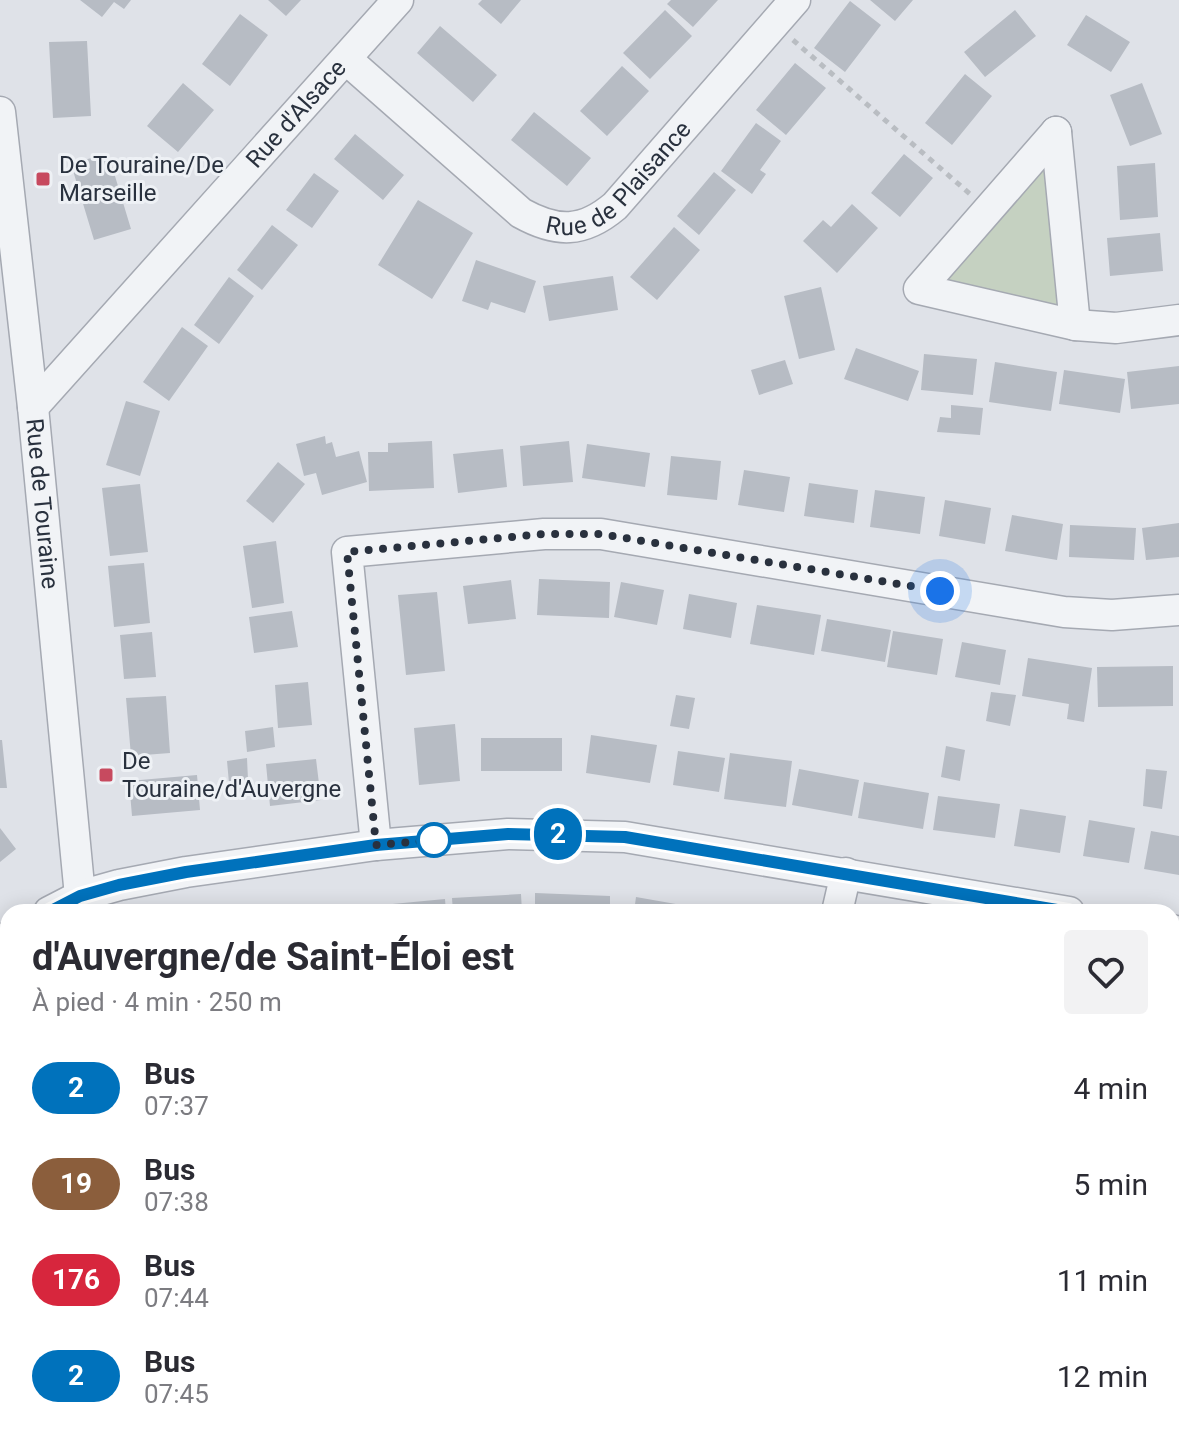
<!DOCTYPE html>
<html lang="fr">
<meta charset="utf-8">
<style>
body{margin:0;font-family:Roboto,sans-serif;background:#f2f2f3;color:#2b2b33;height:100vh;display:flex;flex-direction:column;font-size:30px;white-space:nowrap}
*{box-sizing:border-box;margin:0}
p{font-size:26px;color:#7c7c81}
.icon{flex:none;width:44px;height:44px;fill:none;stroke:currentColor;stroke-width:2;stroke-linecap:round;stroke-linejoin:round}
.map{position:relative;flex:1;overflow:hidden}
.details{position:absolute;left:0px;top:904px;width:1180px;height:536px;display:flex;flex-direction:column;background:#fff;border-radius:24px 24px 0 0;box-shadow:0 4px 20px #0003}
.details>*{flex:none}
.badge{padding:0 16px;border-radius:26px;font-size:28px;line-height:52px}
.you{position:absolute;width:40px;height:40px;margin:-20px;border:6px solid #fff;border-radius:50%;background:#1a73e8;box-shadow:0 0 0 12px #1a73e833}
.map>.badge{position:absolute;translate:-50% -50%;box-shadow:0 0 0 4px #fff}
.round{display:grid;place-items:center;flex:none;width:84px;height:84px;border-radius:8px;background:#f2f2f3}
.overview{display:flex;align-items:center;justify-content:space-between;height:136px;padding:0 32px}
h1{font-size:38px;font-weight:700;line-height:60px}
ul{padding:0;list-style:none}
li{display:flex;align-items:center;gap:24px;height:96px;padding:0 32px}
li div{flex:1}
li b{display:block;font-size:30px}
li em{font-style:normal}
li .badge{min-width:88px;font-weight:700;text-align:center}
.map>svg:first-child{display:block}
.green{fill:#c5d1c1}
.building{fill:#b7bcc4}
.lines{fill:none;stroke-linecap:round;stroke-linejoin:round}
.minor-casing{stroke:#a5a9b2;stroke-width:33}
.path{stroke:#b9bdc2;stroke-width:5;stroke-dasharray:6 6;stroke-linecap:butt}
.minor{stroke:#f1f3f6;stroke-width:30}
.line-casing{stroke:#fff;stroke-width:18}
.line{stroke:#0072bc;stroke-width:12}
.walk{stroke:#29313e;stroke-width:8;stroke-dasharray:0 14.4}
.poi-dot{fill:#c74a5f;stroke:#eef1f5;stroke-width:3}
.stop-dot{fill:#fff;stroke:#0072bc;stroke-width:4}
.labels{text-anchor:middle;stroke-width:6;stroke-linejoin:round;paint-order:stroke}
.street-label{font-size:24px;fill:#29313e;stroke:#eef1f5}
.poi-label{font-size:24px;fill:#29313e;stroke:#eef1f5;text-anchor:start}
</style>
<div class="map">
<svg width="1179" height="1440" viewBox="0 0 1179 1440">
<rect width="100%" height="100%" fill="#dfe2e8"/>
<path class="green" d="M1056,132L1075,325L919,289Z"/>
<path class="building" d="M80,0H131L124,9L114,2L102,17Z
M268,0H301L286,16Z
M482,0H521L501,24L478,4Z
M671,0H718L693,27L667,4Z
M870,0H913L895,21Z
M850,1L881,25L845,72L814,48Z
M665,10L692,36L650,79L623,53Z
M1015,10L1036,36L985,77L964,52Z
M240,14L268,35L230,86L202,64Z
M1086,15L1130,42L1111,72L1067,45Z
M440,26L497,75L473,102L417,53Z
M87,41L91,116L53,118L49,42Z
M795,63L826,88L786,135L756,110Z
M622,66L649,91L607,136L580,111Z
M965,74L992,96L952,145L925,123Z
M183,83L214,110L178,152L147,126Z
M1142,83L1162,134L1130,146L1110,95Z
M534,112L591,158L567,186L511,140Z
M756,123L781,141L760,170L766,174L752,194L721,171Z
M355,134L404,175L383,200L334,159Z
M108,153L131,229L94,240L71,164Z
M904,154L933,178L900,217L871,193Z
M1155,163L1158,217L1120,220L1117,166Z
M714,172L736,190L699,235L677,216Z
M314,173L339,191L312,228L286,210Z
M418,200L473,233L432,299L378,265Z
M852,204L878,228L837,273L803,241L823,220L831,227Z
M272,225L298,245L262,290L237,270Z
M674,227L700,250L657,300L630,277Z
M1160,233L1163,271L1110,276L1107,238Z
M476,260L536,281L525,313L491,302L488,310L462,301Z
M613,276L618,310L549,321L543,286Z
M229,277L254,296L219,344L194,325Z
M821,287L835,350L799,359L784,296Z
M182,327L208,346L169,401L143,382Z
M856,348L919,371L908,401L844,379Z
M924,354L977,359L973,395L921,390Z
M785,360L793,384L759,395L751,370Z
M995,362L1057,372L1051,411L989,402Z
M1179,366V404L1131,409L1127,372Z
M1064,370L1125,379L1120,413L1059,404Z
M126,401L160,411L140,476L106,465Z
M951,405L983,408L980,435L937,432L940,417L951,418Z
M325,436L326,444L332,442L336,457L359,451L367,482L322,495L316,473L304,476L296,444Z
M432,441L434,488L369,491L368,452H388V443Z
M569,441L573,482L523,486L520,446Z
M587,444L650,453L645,487L582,478Z
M503,449L507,487L458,493L453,454Z
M671,456L721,461L717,500L667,495Z
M278,462L305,484L273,523L246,501Z
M744,470L790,477L784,512L738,505Z
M809,483L858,490L854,523L804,516Z
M140,484L148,552L110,556L102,488Z
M875,490L925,497L920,534L870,527Z
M945,500L991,508L985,544L939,536Z
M1012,515L1063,524L1057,560L1005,551Z
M1179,523V557L1146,560L1142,528Z
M1070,525L1136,528L1134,560L1069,557Z
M276,541L284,603L252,608L243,546Z
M144,563L150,623L114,627L108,566Z
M539,579L610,582L609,618L537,615Z
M511,580L516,619L468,624L463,586Z
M621,582L664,590L657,625L614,617Z
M437,592L445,671L406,675L398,595Z
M689,594L737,603L731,638L683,629Z
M757,605L821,615L814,655L750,644Z
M292,611L298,647L254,653L249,617Z
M827,619L891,630L885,662L821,651Z
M893,631L943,639L937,675L887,667Z
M152,632L156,677L124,679L120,635Z
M962,642L1006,650L1000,685L955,677Z
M1028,658L1092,668L1084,722L1067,719L1069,704L1022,696Z
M1173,666V706L1098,707L1097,667Z
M308,682L312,725L278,728L275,685Z
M991,692L1016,695L1010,726L986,721Z
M676,695L695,698L689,729L670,726Z
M166,696L170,753L131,756L126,698Z
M455,724L460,781L419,785L414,728Z
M273,727L275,747L247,752L245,731Z
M591,735L657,745L650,783L586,773Z
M481,738H562V771H481Z
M0,740H2L7,788H0Z
M946,746L965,750L960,781L941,777Z
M678,751L725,758L719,792L673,785Z
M730,753L792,761L786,807L724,799Z
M247,758L248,780L229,783L227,761Z
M316,759L321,800L270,806L266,764Z
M799,769L859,780L852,816L792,805Z
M1146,769L1167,771L1162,809L1143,806Z
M197,775L200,810L132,816L129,781Z
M864,782L929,793L923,829L858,818Z
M938,796L1000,804L995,838L933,830Z
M1020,809L1066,816L1060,853L1014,846Z
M1089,820L1135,828L1129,863L1083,856Z
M0,828L16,849L0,862Z
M1151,831L1179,836V875L1144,869Z
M535,893L610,896V912H535Z
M521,894L522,912H453L452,898Z
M636,897L687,906L686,912H634Z
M445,899L446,912H383L382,905Z
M1172,990L1179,991V1058L1172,1057Z
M0,1025L8,1032V1056L0,1064Z
M1172,1125L1177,1126L1174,1149H1172Z
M0,1219L8,1227V1272L0,1265Z
M1178,1287H1179V1323L1172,1321Z
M0,1419H8V1432H47L48,1440H0Z
M233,1432L230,1440H193L194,1438L177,1433Z
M930,1432H953L952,1438Z
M968,1432H1013L1012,1440H966Z
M1037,1432H1084L1082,1440H1035Z
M1108,1432H1121L1162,1440H1107Z"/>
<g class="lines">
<defs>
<g id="minor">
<path id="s1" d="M346,59L521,213C557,233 583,233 615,206L795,0"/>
<path id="s2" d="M0,112L33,407L80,896"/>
<path d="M1056,132L919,289L1075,325L1116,328L1179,320"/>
<path d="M1056,132L1075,325"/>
<path id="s3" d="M33,407L398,0"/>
<path d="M376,845L347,552L544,534H601L1064,612L1112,615L1179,610"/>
<path d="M49,912L80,896L119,885L186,872L376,845L508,834L625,837L1069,912"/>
<path d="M837,912L846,873"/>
<path d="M1172,930L1179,932"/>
<path d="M0,943L8,937"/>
<path d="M1172,1235L1179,1236"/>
<path d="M0,1331L8,1339"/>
<path d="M605,1432L651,1440"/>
<path d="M380,1440L453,1432"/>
</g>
</defs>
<use href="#minor" class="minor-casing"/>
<path class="path" d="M793,40L970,194"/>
<use href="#minor" class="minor"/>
</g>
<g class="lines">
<defs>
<path id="line" d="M49,912L80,896L119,885L186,872L376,845L508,834L625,837L1069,912"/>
</defs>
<use href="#line" class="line-casing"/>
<use href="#line" class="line"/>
<path class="walk" d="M434,840L376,845L347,552L544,534H601L940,591"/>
</g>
<g class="poi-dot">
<rect x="35" y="171" width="16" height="16" rx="4"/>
<rect x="98" y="767" width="16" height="16" rx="4"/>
</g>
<circle class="stop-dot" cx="434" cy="840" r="16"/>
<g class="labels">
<g class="street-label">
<text dy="8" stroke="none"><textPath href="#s3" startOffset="394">Rue d'Alsace</textPath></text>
<text dy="8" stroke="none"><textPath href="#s1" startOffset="352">Rue de Plaisance</textPath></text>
<text dy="8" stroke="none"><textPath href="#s2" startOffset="394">Rue de Touraine</textPath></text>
</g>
<g class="poi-label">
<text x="59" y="173">De Touraine/De<tspan x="59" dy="28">Marseille</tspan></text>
<text x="122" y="769">De<tspan x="122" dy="28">Touraine/d'Auvergne</tspan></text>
</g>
</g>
</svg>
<div class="you" style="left:940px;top:591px"></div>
<b class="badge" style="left:558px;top:834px;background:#0072bc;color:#fff">2</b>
<section class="details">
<div class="overview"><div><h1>d'Auvergne/de Saint-Éloi est</h1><p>À pied · 4 min · 250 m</p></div><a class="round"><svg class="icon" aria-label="heart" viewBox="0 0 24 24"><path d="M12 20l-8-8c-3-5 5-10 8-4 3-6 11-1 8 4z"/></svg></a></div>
<ul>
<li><span class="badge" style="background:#0072bc;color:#fff">2</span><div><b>Bus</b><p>07:37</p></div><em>4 min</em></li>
<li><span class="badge" style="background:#8b5e3c;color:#fff">19</span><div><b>Bus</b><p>07:38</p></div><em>5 min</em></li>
<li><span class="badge" style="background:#d7263d;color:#fff">176</span><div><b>Bus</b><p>07:44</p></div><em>11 min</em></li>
<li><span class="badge" style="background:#0072bc;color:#fff">2</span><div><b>Bus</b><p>07:45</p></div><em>12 min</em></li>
</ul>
</section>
</div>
